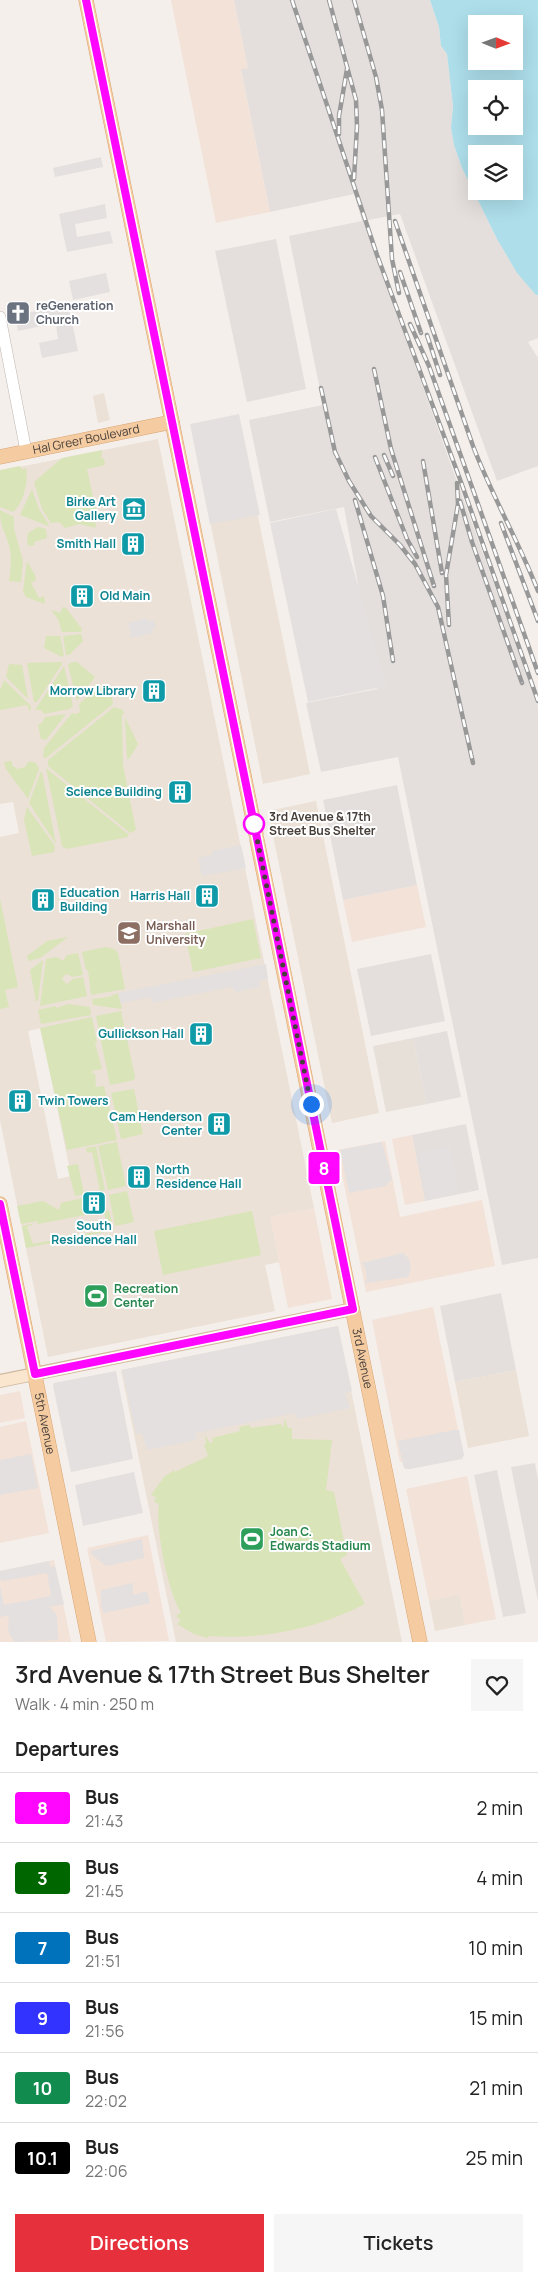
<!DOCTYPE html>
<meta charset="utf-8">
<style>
body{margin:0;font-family:Manrope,sans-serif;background:#f6f6f6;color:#222;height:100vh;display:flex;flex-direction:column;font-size:19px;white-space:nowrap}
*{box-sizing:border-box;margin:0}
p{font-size:16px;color:#767676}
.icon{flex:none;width:28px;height:28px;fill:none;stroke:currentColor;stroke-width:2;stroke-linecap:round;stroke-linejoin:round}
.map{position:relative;height:1642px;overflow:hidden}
.sheet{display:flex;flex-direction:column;background:#fff;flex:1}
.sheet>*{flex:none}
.badge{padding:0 10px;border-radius:4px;font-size:18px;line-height:32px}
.needle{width:32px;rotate:91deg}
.tools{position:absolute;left:468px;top:15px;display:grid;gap:10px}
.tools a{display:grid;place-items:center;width:55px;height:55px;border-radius:0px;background:#fff;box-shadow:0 5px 20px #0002;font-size:25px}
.you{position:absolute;width:25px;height:25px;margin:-12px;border:4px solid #fff;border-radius:50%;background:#1a73e8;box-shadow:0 0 0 8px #1a73e833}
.map>.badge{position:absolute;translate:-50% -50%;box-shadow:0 0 0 2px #fff}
h2{padding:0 15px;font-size:19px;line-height:45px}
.round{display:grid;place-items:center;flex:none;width:52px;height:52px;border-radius:0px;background:#f6f6f6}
.summary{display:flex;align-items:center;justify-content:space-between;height:85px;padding:0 15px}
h1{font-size:24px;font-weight:600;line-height:38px}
.cta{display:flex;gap:10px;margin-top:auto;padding:10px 15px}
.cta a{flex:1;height:58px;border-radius:0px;background:#e6303b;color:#fff;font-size:20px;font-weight:600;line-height:58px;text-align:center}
.cta a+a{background:#f6f6f6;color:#222}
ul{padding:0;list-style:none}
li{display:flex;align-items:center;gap:15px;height:70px;padding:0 15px;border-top:1px solid #e0e0e0}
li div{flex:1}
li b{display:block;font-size:19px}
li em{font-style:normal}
li .badge{min-width:55px;font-weight:700;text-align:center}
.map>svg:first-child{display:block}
.residential{fill:#e7e0d9}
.commercial{fill:#f3e2d8}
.industrial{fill:#e4dfdc}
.education{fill:#ebe1d6;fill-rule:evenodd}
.green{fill:#d9e4b8}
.parking{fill:#e3e0df}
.water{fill:#addeea;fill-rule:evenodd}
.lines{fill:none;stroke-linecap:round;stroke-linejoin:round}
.tertiary-casing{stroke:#c2b8b1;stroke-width:12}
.secondary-casing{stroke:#cfb89f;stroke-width:14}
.primary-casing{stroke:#d9a573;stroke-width:15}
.tertiary{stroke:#fff;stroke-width:11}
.secondary{stroke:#fae6cf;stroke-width:12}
.primary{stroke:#f5cca2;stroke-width:14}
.rail-casing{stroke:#989898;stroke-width:4.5}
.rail{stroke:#fff;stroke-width:2.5;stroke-dasharray:8;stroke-linecap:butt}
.line-casing{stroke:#fff;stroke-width:11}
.line{stroke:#ff07ff;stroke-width:8}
.walk{stroke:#473f39;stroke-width:5;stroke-dasharray:0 9}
.stop-dot{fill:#fff;stroke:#ff07ff;stroke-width:2.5}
.labels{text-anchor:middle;stroke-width:4;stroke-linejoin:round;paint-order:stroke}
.worship-label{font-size:12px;font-weight:bold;fill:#5b616d;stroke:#fff;text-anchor:start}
.street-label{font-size:12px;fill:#473f39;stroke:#fff}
.culture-label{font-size:12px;font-weight:bold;fill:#0d838f;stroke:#fff;text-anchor:end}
.stop-label{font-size:12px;font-weight:bold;fill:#473f39;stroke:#fff;text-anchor:start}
.education-label{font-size:12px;font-weight:bold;fill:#785e54;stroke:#fff;text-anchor:start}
.leisure-label{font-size:12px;font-weight:bold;fill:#27864d;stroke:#fff;text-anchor:start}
</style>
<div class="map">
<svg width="538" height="1642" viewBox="0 0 538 1642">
<rect width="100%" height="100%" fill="#f4efeb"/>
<path class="residential" d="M413,1038L427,1104L386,1112L373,1046Z"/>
<path class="commercial" d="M171,0H234L248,68L241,70L270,212L216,223Z
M417,885L426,927L352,942L343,900Z
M412,1135L425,1201L405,1205L392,1139Z
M385,1141L400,1217L482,1200L495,1266L366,1292L337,1150Z
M314,1208L332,1299L288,1308L270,1217Z
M433,1307L462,1449L400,1462L372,1320Z
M20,1391L25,1418L0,1423V1395Z
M26,1421L49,1533L0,1543V1427Z
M467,1476L496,1619L465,1625L459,1594L429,1601L406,1489Z
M148,1535L169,1641L106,1642L87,1548Z
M54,1560L71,1642H0V1571Z"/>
<path class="industrial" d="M234,0H430L439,27L441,46L447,54L453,106L451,128L454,145L462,168L497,239L517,273L538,296V338L528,342L538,358V466L497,481L400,214L363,221L538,706V1258L502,1265L398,757L321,772L306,703L377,689L344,507L270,522L249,420L323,405L289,236L362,221L354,194L270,212L241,69L248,68Z
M276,239L306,389L247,402L215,251Z
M397,785L417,885L343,900L323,800Z
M431,954L445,1021L371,1036L357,969Z
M447,1031L461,1097L427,1104L413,1038Z
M466,1124L479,1190L425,1201L412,1135Z
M501,1293L516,1370L455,1382L440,1306Z
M535,1463L538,1479V1601L511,1467Z
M497,1470L526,1613L503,1617L474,1475Z"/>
<path class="education" d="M104,393L110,420L98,423L93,396Z
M239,422L310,774L263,784L192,432Z
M158,439L314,1208L270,1217L279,1262L265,1265L275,1311L48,1357L0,1120V837L19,833L13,802L0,804V471ZM41,1028L71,1176L58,1179L28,1031Z
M316,801L379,1113L332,1123L268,811Z
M338,1326L402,1642H176L121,1370Z
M516,1370L529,1436L468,1448L455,1382Z
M459,1594L465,1625L435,1631L429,1601Z"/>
<path class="green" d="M102,450L101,459L104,458L105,465L87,469L98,519L95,520L96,528L79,524L65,528L59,522L51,523L42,509L34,482L62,458Z
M20,466L22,469L26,468C29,482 23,504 13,512L0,507V470Z
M32,489L39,509L49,525L48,526L20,515Z
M0,510L14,517V529L23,561L21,582L9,581C11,569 12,557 9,545C5,529 0,529 0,510Z
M38,527L46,529L47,538L34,542L35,545L29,546L27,542L28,533Z
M27,561L36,577L35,581L31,583L39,598L44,596L45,604L26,597L23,591Z
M63,607L66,608L82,629L81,632H62L58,619L51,610L60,613Z
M81,634L83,641L69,655H66L63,636Z
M46,636H60L64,655L62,657L44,648Z
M61,662L62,664L37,702H34L27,663Z
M72,662H77L95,677L77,701L68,665Z
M9,664L22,665L28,699L6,677Z
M64,666L73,706L69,709L44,714L41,710H35Z
M4,680L31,706L30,712L27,705L0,710V690Z
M96,683L112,698L113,704L46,758L43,757L44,748L72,713L76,714L80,712L79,704L90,694L89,693Z
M114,707L123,710L124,713L122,715L123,765L136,830L130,833L48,766V760Z
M66,714L46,740L41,739L38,725L42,723L45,717Z
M125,717L138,744L129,759H127Z
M12,761V765L17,769L25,767L29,761L36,763L39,769L28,799L6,769L4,762Z
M46,768L128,834V837L66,849L62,846Z
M41,771L42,772L56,844L29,803Z
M27,807L55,846L54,852L32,856L24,820Z
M0,899L18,987L5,990L9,1007L0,1009Z
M253,919L261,958L193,972L185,934Z
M68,937L40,958L28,961L27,956L47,941Z
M106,947L114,949L118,953L125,989L91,995L88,970H86L82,952Z
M78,953L83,975L73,977L66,974L62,979L67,984L73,979L83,977L87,996L40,1006L46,959L57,957L63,961L67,955Z
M43,960L38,1001H36L30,970Z
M118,993L122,1009L93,1005L92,999L109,997Z
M68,1004L90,1007L91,1015L41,1024L38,1010L56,1006V1008Z
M121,1011L135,1077L134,1080L110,1085L96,1016Z
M92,1017L97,1042L95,1043L102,1069L92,1071V1074L95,1073L96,1087L104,1086L117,1140L67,1150L40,1028Z
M134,1089L143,1134L121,1139L111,1093Z
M117,1142L126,1186L108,1190L98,1146Z
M96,1146L105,1190L100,1191L92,1152L87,1153L86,1148Z
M78,1164L84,1194L75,1196L67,1166Z
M127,1191L134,1222L115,1226L109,1195Z
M82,1198L85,1215L38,1224L37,1221L21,1224L17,1206L43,1201L59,1210L61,1203Z
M109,1210L114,1230L26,1248L22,1226L36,1223L27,1227L33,1244L100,1231L98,1222L106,1220L104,1212Z
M252,1211L261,1255L163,1275L154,1231Z
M285,1419L288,1428H292V1439L332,1440L326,1490L334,1492L347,1555L340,1559L365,1604C316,1629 263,1640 208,1636V1638L194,1634L177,1624L181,1620L176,1616L181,1612C168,1593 155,1528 159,1504L154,1502L156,1497L151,1495L164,1477L174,1470L175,1472L208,1456L204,1445L206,1444L205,1435L210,1443L213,1442L212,1438L240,1431L239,1427L249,1425L251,1428L281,1424L283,1428Z"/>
<path class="parking" d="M101,157L103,167L55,177L53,168Z
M105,204L107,218L75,224L77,237L110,231L113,243L67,252L59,214Z
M106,273L110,292L73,300L69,281Z
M68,305L71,320L18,331L15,315Z
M72,322L78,351L42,358L39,343L58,339L56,325Z
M239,414L260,515L210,524L190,424Z
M336,509L387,686L308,702L270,523Z
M145,618L148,621L154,620L156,628L152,629L153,633L131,638L128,623Z
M241,845L246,868L202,876L198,858L212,855V851Z
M266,964L268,979L259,981L260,987L236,992L232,987L152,1003L151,997L121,1003L118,993Z
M382,1142L392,1179L386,1186L349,1193L340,1150Z
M450,1146L459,1193L427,1200L417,1152Z
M403,1253L409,1259L411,1269L408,1277L365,1283L367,1278L365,1267L361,1263Z
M338,1326L352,1391L345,1393L350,1408L298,1419L295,1413L196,1433V1440L147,1450L142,1433L136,1434L122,1370Z
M116,1371L133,1459L71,1472L53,1386L54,1383Z
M454,1430H459L464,1455L462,1459L410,1469H405L403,1465L398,1441Z
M31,1454L38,1488L0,1495V1460Z
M134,1472L143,1513L83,1526L75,1485Z
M142,1539L144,1558L106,1566L92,1555L90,1551Z
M49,1561L50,1567L55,1566L64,1604L49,1607L57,1615L58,1640L15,1642L10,1635L8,1629L9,1615L0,1617V1586L4,1605L51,1596L47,1573L2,1581L0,1579V1571Z
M133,1583V1595L147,1591L150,1603L104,1613L101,1607V1590Z"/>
<path class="water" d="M430,0H538V295H536L517,273L497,239L462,168L454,145L451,128L453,106L447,54L441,46L439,27ZM476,24H514V61H476ZM476,89H514V126H476ZM476,154H514V191H476Z"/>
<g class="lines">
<defs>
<path id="tertiary" d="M0,317L26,451"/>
<path id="secondary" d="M0,1381L353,1309"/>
<g id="primary">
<path d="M86,0L256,834"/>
<path id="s1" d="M0,457L172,422"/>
<path id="s2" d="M257,840L420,1642"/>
<path id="s3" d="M0,1204L89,1642"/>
</g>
</defs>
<use href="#tertiary" class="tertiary-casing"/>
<use href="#secondary" class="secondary-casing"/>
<use href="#primary" class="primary-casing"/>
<use href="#tertiary" class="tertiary"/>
<use href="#secondary" class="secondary"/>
<use href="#primary" class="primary"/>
<defs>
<path id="rail" d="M292,0L377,255L461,482L538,701
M329,0L356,100L357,126L354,179
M354,0L376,77L382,110L392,259L399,293
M339,134V116L347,69
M395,221L473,446C492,496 519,542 538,591
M400,272L421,333
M410,324L429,366L538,673
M427,335L440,375
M374,369L391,449L434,586
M321,388L335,452L349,481L371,516L400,545L415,564L438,607L473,763
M384,455L393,476
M375,457L407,539L417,557
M423,461L442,573
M355,500L383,596L393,661
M460,501L472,542L522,683
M501,523L538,621
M449,625L446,575L458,504L457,483"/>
</defs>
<use href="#rail" class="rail-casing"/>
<use href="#rail" class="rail"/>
</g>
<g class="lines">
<defs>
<path id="line" d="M0,1204L35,1374L353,1309L86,0"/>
</defs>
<use href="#line" class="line-casing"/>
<use href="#line" class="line"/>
<path class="walk" d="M254,824L311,1104"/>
</g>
<defs>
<symbol id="church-square" viewBox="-11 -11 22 22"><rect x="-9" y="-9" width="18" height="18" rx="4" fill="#6b7280" stroke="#fff"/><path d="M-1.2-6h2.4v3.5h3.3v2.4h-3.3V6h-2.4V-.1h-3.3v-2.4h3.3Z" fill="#fff"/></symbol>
<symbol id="museum-square" viewBox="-11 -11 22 22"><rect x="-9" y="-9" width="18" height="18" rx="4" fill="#0f9aa8" stroke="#fff"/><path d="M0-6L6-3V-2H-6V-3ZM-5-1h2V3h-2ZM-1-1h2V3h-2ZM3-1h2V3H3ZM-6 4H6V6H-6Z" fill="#fff"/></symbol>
<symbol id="building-square" viewBox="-11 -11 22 22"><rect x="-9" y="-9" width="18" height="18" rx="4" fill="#0f9aa8" stroke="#fff"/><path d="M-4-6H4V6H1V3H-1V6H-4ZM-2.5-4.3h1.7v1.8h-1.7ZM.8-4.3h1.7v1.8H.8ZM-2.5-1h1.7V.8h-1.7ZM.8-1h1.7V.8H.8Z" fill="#fff"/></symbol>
<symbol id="university-square" viewBox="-11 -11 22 22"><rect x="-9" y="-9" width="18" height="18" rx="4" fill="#8d6e63" stroke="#fff"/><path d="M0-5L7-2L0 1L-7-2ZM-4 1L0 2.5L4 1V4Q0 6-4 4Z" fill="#fff"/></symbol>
<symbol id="stadium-square" viewBox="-11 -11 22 22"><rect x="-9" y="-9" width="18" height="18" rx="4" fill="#2e9e5b" stroke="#fff"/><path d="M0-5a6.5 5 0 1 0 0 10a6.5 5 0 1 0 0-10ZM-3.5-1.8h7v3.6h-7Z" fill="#fff"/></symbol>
</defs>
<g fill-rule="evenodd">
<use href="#church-square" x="4" y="299" width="28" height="28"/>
<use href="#museum-square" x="120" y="495" width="28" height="28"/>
<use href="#building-square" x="119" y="530" width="28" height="28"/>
<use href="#building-square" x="68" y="582" width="28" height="28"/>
<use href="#building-square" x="140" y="677" width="28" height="28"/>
<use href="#building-square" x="166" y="778" width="28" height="28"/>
<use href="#building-square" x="193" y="882" width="28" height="28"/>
<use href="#building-square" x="29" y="886" width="28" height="28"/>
<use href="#university-square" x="115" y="919" width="28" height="28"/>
<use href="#building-square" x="187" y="1020" width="28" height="28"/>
<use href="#building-square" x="6" y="1087" width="28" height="28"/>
<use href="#building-square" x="205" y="1110" width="28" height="28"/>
<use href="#building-square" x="125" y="1163" width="28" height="28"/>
<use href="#building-square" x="80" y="1189" width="28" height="28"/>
<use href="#stadium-square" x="82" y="1282" width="28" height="28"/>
<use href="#stadium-square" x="238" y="1525" width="28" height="28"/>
</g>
<circle class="stop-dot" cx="254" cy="824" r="10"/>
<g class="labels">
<g class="worship-label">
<text x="36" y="310">reGeneration<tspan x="36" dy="14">Church</tspan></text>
</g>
<g class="street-label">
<text dy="4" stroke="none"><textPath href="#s1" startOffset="88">Hal Greer Boulevard</textPath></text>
<text dy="4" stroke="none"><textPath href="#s2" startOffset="529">3rd Avenue</textPath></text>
<text dy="4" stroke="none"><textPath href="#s3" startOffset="224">5th Avenue</textPath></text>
</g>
<g class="culture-label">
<text x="116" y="506">Birke Art<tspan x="116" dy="14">Gallery</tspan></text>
<text x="116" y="548">Smith Hall</text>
<text x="100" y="600" text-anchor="start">Old Main</text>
<text x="136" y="695">Morrow Library</text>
<text x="162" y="796">Science Building</text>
<text x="60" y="897" text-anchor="start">Education<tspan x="60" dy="14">Building</tspan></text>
<text x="190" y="900">Harris Hall</text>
<text x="184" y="1038">Gullickson Hall</text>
<text x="38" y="1105" text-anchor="start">Twin Towers</text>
<text x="202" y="1121">Cam Henderson<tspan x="202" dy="14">Center</tspan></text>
<text x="156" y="1174" text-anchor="start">North<tspan x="156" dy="14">Residence Hall</tspan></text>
<text x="94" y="1230" text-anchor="middle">South<tspan x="94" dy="14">Residence Hall</tspan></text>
</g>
<g class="stop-label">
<text x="269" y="821">3rd Avenue &amp; 17th<tspan x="269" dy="14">Street Bus Shelter</tspan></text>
</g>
<g class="education-label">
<text x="146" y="930">Marshall<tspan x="146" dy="14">University</tspan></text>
</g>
<g class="leisure-label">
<text x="114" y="1293">Recreation<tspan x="114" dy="14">Center</tspan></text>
<text x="270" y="1536">Joan C.<tspan x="270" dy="14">Edwards Stadium</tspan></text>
</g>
</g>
</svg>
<div class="tools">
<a><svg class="needle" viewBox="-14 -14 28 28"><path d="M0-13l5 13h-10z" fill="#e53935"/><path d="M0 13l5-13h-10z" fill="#767676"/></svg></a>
<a><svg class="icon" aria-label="locate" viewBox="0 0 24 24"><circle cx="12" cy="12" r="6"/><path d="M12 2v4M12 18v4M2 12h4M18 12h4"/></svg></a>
<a><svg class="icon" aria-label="layers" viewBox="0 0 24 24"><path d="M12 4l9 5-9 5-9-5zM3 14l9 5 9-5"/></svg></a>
</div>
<div class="you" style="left:311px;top:1104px"></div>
<b class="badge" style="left:324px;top:1168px;background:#ff07ff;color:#fff">8</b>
</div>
<section class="sheet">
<div class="summary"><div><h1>3rd Avenue &amp; 17th Street Bus Shelter</h1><p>Walk · 4 min · 250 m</p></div><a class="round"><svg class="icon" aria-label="heart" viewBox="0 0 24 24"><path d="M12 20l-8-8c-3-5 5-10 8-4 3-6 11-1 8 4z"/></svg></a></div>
<h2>Departures</h2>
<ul>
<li><span class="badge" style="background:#ff07ff;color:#fff">8</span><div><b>Bus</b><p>21:43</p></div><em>2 min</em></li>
<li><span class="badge" style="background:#060;color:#fff">3</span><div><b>Bus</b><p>21:45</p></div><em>4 min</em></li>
<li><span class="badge" style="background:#0072bc;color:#fff">7</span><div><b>Bus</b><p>21:51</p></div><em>10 min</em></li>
<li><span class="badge" style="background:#33f;color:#fff">9</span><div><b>Bus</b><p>21:56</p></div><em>15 min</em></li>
<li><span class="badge" style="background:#128b4f;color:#fff">10</span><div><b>Bus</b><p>22:02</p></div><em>21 min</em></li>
<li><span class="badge" style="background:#000;color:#fff">10.1</span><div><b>Bus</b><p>22:06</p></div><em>25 min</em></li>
</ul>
<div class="cta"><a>Directions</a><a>Tickets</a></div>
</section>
